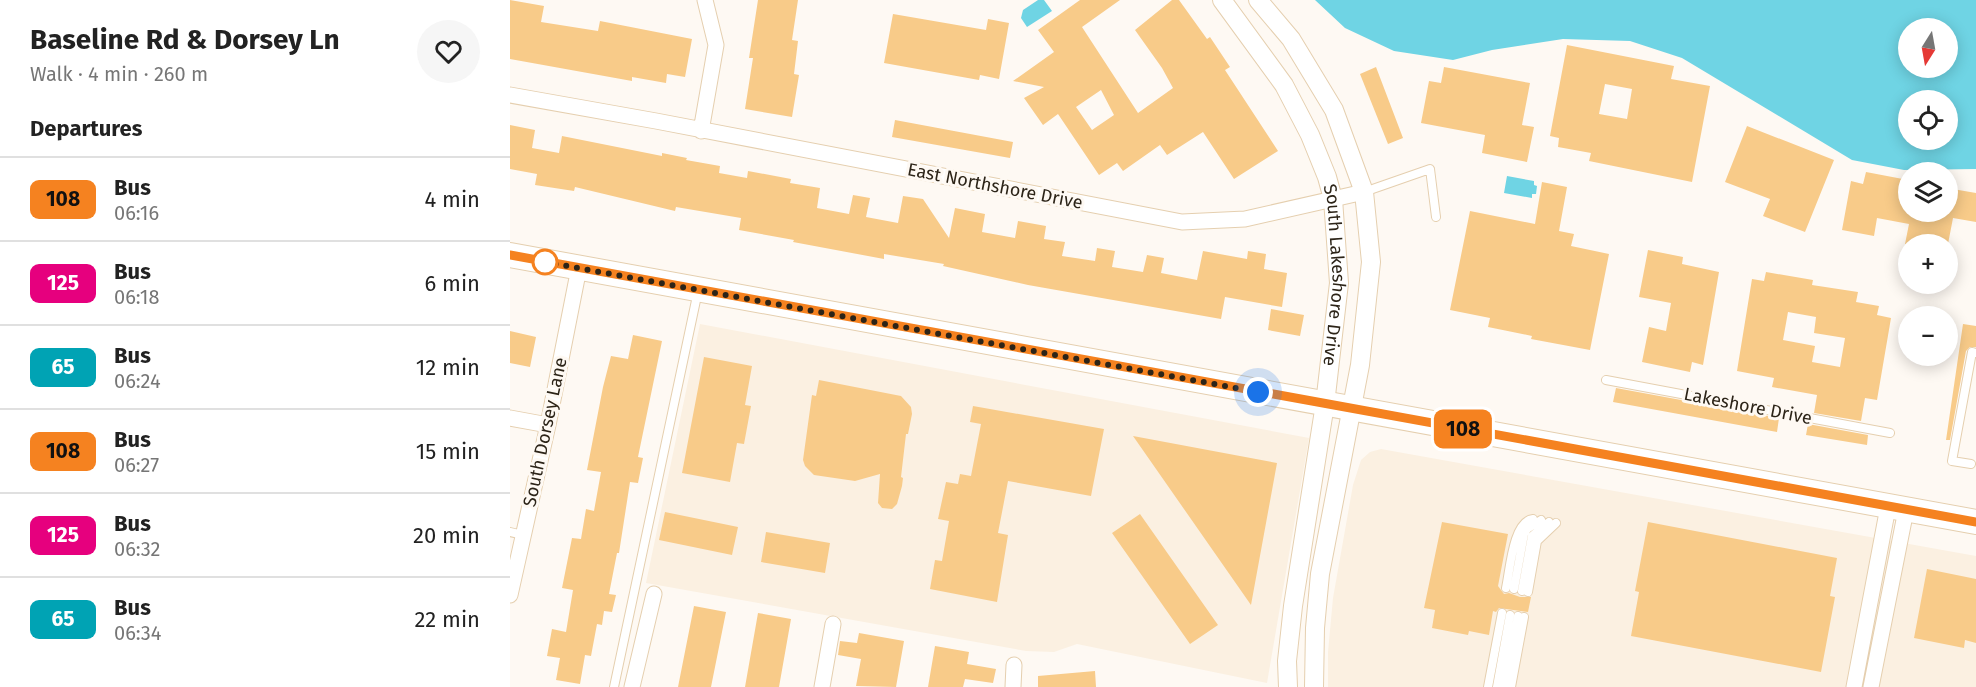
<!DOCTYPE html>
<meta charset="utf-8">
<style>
body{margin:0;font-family:"Fira Sans",sans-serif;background:#f6f6f6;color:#222;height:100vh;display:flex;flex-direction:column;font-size:22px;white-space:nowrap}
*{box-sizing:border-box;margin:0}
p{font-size:20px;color:#767676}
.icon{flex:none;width:33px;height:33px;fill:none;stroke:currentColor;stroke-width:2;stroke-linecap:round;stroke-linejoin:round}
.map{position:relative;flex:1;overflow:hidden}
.sheet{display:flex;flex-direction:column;background:#fff;width:510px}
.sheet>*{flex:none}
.badge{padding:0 12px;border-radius:9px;font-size:21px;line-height:39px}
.needle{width:39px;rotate:191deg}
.controls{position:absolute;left:1388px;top:18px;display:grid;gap:12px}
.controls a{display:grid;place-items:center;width:60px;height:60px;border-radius:50%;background:#fff;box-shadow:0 3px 15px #0003;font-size:30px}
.you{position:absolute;width:30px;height:30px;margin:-15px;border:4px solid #fff;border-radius:50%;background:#1a73e8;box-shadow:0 0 0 9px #1a73e833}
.map>.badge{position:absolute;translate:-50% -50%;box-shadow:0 0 0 3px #fff}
h2{padding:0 30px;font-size:22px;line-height:54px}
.round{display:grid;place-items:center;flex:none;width:63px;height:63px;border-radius:32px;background:#f6f6f6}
.summary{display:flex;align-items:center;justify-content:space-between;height:102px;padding:0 30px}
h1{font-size:28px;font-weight:700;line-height:45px}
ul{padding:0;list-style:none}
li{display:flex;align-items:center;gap:18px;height:84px;padding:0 30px;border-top:2px solid #e0e0e0}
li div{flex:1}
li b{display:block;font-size:22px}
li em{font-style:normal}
li .badge{min-width:66px;font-weight:700;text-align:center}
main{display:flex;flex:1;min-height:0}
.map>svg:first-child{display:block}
.built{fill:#fbf0e1}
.water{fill:#6fd4e4;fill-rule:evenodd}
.building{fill:#f8cb89;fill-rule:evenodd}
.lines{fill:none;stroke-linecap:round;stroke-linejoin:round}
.service-casing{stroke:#e5cfaf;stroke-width:10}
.minor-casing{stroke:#e5cfaf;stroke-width:17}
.tertiary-casing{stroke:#e5cfaf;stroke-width:20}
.primary-casing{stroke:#e5cfaf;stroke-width:26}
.service{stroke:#fff;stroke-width:8}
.minor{stroke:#fff;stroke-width:15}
.tertiary{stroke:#fff;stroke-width:18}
.primary{stroke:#fff;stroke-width:24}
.line-casing{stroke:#fff;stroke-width:14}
.line{stroke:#f58220;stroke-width:9}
.walk{stroke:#2c2418;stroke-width:6;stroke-dasharray:0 10.8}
.stop-dot{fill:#fff;stroke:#f58220;stroke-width:3}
.labels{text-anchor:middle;stroke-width:6;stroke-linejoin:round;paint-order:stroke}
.street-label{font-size:18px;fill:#2c2418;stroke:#fef9f3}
</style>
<main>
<section class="sheet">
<div class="summary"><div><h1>Baseline Rd &amp; Dorsey Ln</h1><p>Walk · 4 min · 260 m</p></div><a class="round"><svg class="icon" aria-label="heart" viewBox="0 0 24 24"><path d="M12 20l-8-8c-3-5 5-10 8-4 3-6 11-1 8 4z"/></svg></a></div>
<h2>Departures</h2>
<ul>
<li><span class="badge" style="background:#f58220;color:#111">108</span><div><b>Bus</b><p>06:16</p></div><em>4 min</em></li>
<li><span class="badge" style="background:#e6007e;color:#fff">125</span><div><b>Bus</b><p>06:18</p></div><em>6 min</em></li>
<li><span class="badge" style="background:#00a3b4;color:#fff">65</span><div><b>Bus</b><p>06:24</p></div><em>12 min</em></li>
<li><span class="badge" style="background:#f58220;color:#111">108</span><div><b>Bus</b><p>06:27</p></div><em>15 min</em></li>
<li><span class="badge" style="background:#e6007e;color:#fff">125</span><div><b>Bus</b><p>06:32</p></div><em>20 min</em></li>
<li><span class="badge" style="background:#00a3b4;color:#fff">65</span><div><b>Bus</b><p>06:34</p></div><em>22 min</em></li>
</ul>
</section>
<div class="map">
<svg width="1466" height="687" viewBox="0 0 1466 687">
<rect width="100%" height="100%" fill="#fef9f3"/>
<path class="built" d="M190,324L799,438L757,683L567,644L544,652L516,651L136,583Z
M871,449L1466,556V687H818V652L823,598L843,485L851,460L860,452Z"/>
<path class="water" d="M528,0H534L542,11L517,27L511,18L513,10Z
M805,0H1466V169L1394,170L1342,160L1172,58L1120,41L1053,39L982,50L943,60L884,51L835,28ZM1398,28H1437V68H1398ZM1398,100H1437V140H1398Z
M997,176L1024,181V185L1027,186L1026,194H1022V198L994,193Z"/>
<path class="building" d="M0,0L34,6L31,22L88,31L90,21L182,39L175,77L157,74L156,83L122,77V81L0,59Z
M248,0H288L282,40L288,41L284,74L289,75L282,117L235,109L243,58H239Z
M570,0H610L572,27L628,113L663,88L652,68L625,30L662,0H669L697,39L700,37L720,67L715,70L768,151L724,179L693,132L657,155L650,145L613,171L607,163L589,175L548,114L533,125L514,98L534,87L503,81L544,52L528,30ZM591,90L604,115L582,130L566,107Z
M383,14L476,30L478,19L499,23L489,79L470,75L469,80L374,63Z
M1057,45L1164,66L1161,79L1200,86L1182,182L1079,161L1081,153L1048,147L1049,138L1040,136ZM1095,84L1122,89L1117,119L1089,114Z
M866,67L893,138L878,144L850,74Z
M934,67L1020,83L1012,125L1024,127L1017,162L972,153L975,135L911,123L919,81L931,83Z
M385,120L503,142L500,158L382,137Z
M0,125L25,130L22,148L49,153L52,136L152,156V153L177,158L176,160L210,166L209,173L237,178L238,171L281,179L280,183L310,188L307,208L339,214L343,195L360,198L356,217L388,223L393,196L413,199L439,238L445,208L475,214L472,232L505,238L508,221L536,226L534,239L555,242L552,256L585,261L587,248L605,251L602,267L633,272L637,255L654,258L651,273L687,280L693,251L737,259L738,251L756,254L754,269L777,273L772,307L715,297L711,319L518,285L433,266L434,264L374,254V259L283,242L284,240L229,230L231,218L166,207L165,211L65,187L64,191L25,185L27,174L0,169Z
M1237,126L1324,160L1295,232L1253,216L1260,199L1215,182Z
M1356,172L1398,180V212H1437V188L1466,193V222L1443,218L1438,244H1395L1399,224L1367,218L1364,236L1332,230L1341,181L1353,184Z
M1032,182L1057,187L1049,231L1064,234L1061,246L1099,254L1080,350L1021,339L1022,336L978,327L980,318L940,310L960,211L1025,224Z
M1138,250L1173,257L1172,264L1209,272L1193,365L1182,362L1180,372L1132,362L1139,327L1156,331L1161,303L1129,297Z
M1256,272L1303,280L1302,285L1348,292L1346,302L1369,306L1367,315L1381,318L1367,400L1355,398L1351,421L1304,413L1307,395L1262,387L1264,378L1227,371L1242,279L1254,281ZM1278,312L1306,317L1304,333L1335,338L1330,367L1302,362L1305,346L1273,340Z
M761,309L794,315L790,336L758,330Z
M1453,324L1466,326V347H1460L1456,351L1440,440H1436Z
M0,331L26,337L20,367L0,363Z
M123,335L152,341L128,457L133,458L128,483L120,482L109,553H107L99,594L106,595L102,612L94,611L92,625L87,624L81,656L75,655L70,684L46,680L50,658L37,656L42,629L56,632L63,590L52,588L62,538L71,539L76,509L84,511L91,472L77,470L93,387L101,356L118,359Z
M194,357L242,366L235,405L241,406L234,444L227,443L220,482L172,473Z
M309,380L391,396L401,407L402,414L398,434H396L391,477L393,478L392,486L387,504L382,509L372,508L368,503L370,474L345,481L304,475L295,466L293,460L302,395L306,396Z
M1106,388L1269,418L1267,432L1103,402Z
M463,406L594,429L581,496L498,481L488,533L498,535L487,602L420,589L425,560L432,561L439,521L428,519L436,482L448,484L450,474L461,476L471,424L460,422Z
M1298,424L1358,435L1357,445L1296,435Z
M623,436L767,463L741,605Z
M155,512L228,527L222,555L149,540Z
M630,514L708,625L680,644L602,533Z
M932,522L998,534L988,586L994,594L999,593L1010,597H1021L1018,612L989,608L986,612L983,611L979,635L959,631L958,635L922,628L925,610L914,608Z
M1138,522L1327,558L1320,596L1325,597L1311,672L1121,636L1129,592L1125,591Z
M256,532L320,543L315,573L251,562Z
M1417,569L1466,579V643L1455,640L1454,648L1404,638Z
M184,606L216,612L201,687H168Z
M248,613L281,619L269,687H235Z
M349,633L394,641L386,687L346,686L351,659L328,655L330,641L347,643Z
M425,646L459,652L457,664L486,669L483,683L455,679L453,687H418Z
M585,671L586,687H528V676Z"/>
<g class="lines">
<defs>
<path id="service" d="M854,192L920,169L926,217
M1096,380L1380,433
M1461,464L1442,461L1462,352L1466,353
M0,532L13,535
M996,588C1000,570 1003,521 1023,519
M1004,589L1014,534L1017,529L1031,520
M1012,591L1022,536L1039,522
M1018,592L1027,541L1046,523
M104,687L188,291
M978,687L992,613
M987,687L1000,615
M995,687L1008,616
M1001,687L1014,617"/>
<path id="minor" d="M0,95L146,121L672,222L735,219L854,192
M191,131L206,45L195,0
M0,418L38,425
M0,595L38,425L69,268
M122,687L144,594
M312,687L323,624
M503,687L504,665
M1344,687L1378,507
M1361,687L1396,510"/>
<g id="tertiary">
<path id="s1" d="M712,0L774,85L800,135L817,177L823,199L829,283L815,404L783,606L777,661L778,687"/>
<path d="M748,0L781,39L824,110L854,192L861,262L850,365L810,574L805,628L804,687"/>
</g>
<path id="primary" d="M0,255L1466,522"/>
</defs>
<use href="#service" class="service-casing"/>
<use href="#minor" class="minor-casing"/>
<use href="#tertiary" class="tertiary-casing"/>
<use href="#primary" class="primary-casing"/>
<use href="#service" class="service"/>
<use href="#minor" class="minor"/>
<use href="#tertiary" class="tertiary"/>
<use href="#primary" class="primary"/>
</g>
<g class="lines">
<defs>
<path id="line" d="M0,255L1466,522"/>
</defs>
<use href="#line" class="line-casing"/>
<use href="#line" class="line"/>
<path class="walk" d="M35,262L748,392"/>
</g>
<circle class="stop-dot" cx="35" cy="262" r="12"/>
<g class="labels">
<g class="street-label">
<text transform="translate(485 186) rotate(11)" y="6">East Northshore Drive</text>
<text dy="6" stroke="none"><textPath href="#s1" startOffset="306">South Lakeshore Drive</textPath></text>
<text transform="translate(1238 406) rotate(11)" y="6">Lakeshore Drive</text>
<text transform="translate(35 432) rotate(-78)" y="6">South Dorsey Lane</text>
</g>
</g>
</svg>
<div class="controls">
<a><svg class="needle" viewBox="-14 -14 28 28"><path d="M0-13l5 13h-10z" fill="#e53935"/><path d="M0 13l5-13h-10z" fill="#767676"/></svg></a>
<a><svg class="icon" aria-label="locate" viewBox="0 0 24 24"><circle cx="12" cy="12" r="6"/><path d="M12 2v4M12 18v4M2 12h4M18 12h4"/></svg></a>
<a><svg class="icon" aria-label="layers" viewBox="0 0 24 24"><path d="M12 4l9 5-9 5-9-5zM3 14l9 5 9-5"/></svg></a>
<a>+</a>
<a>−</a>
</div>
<div class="you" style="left:748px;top:392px"></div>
<b class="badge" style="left:953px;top:429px;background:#f58220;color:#111">108</b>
</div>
</main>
